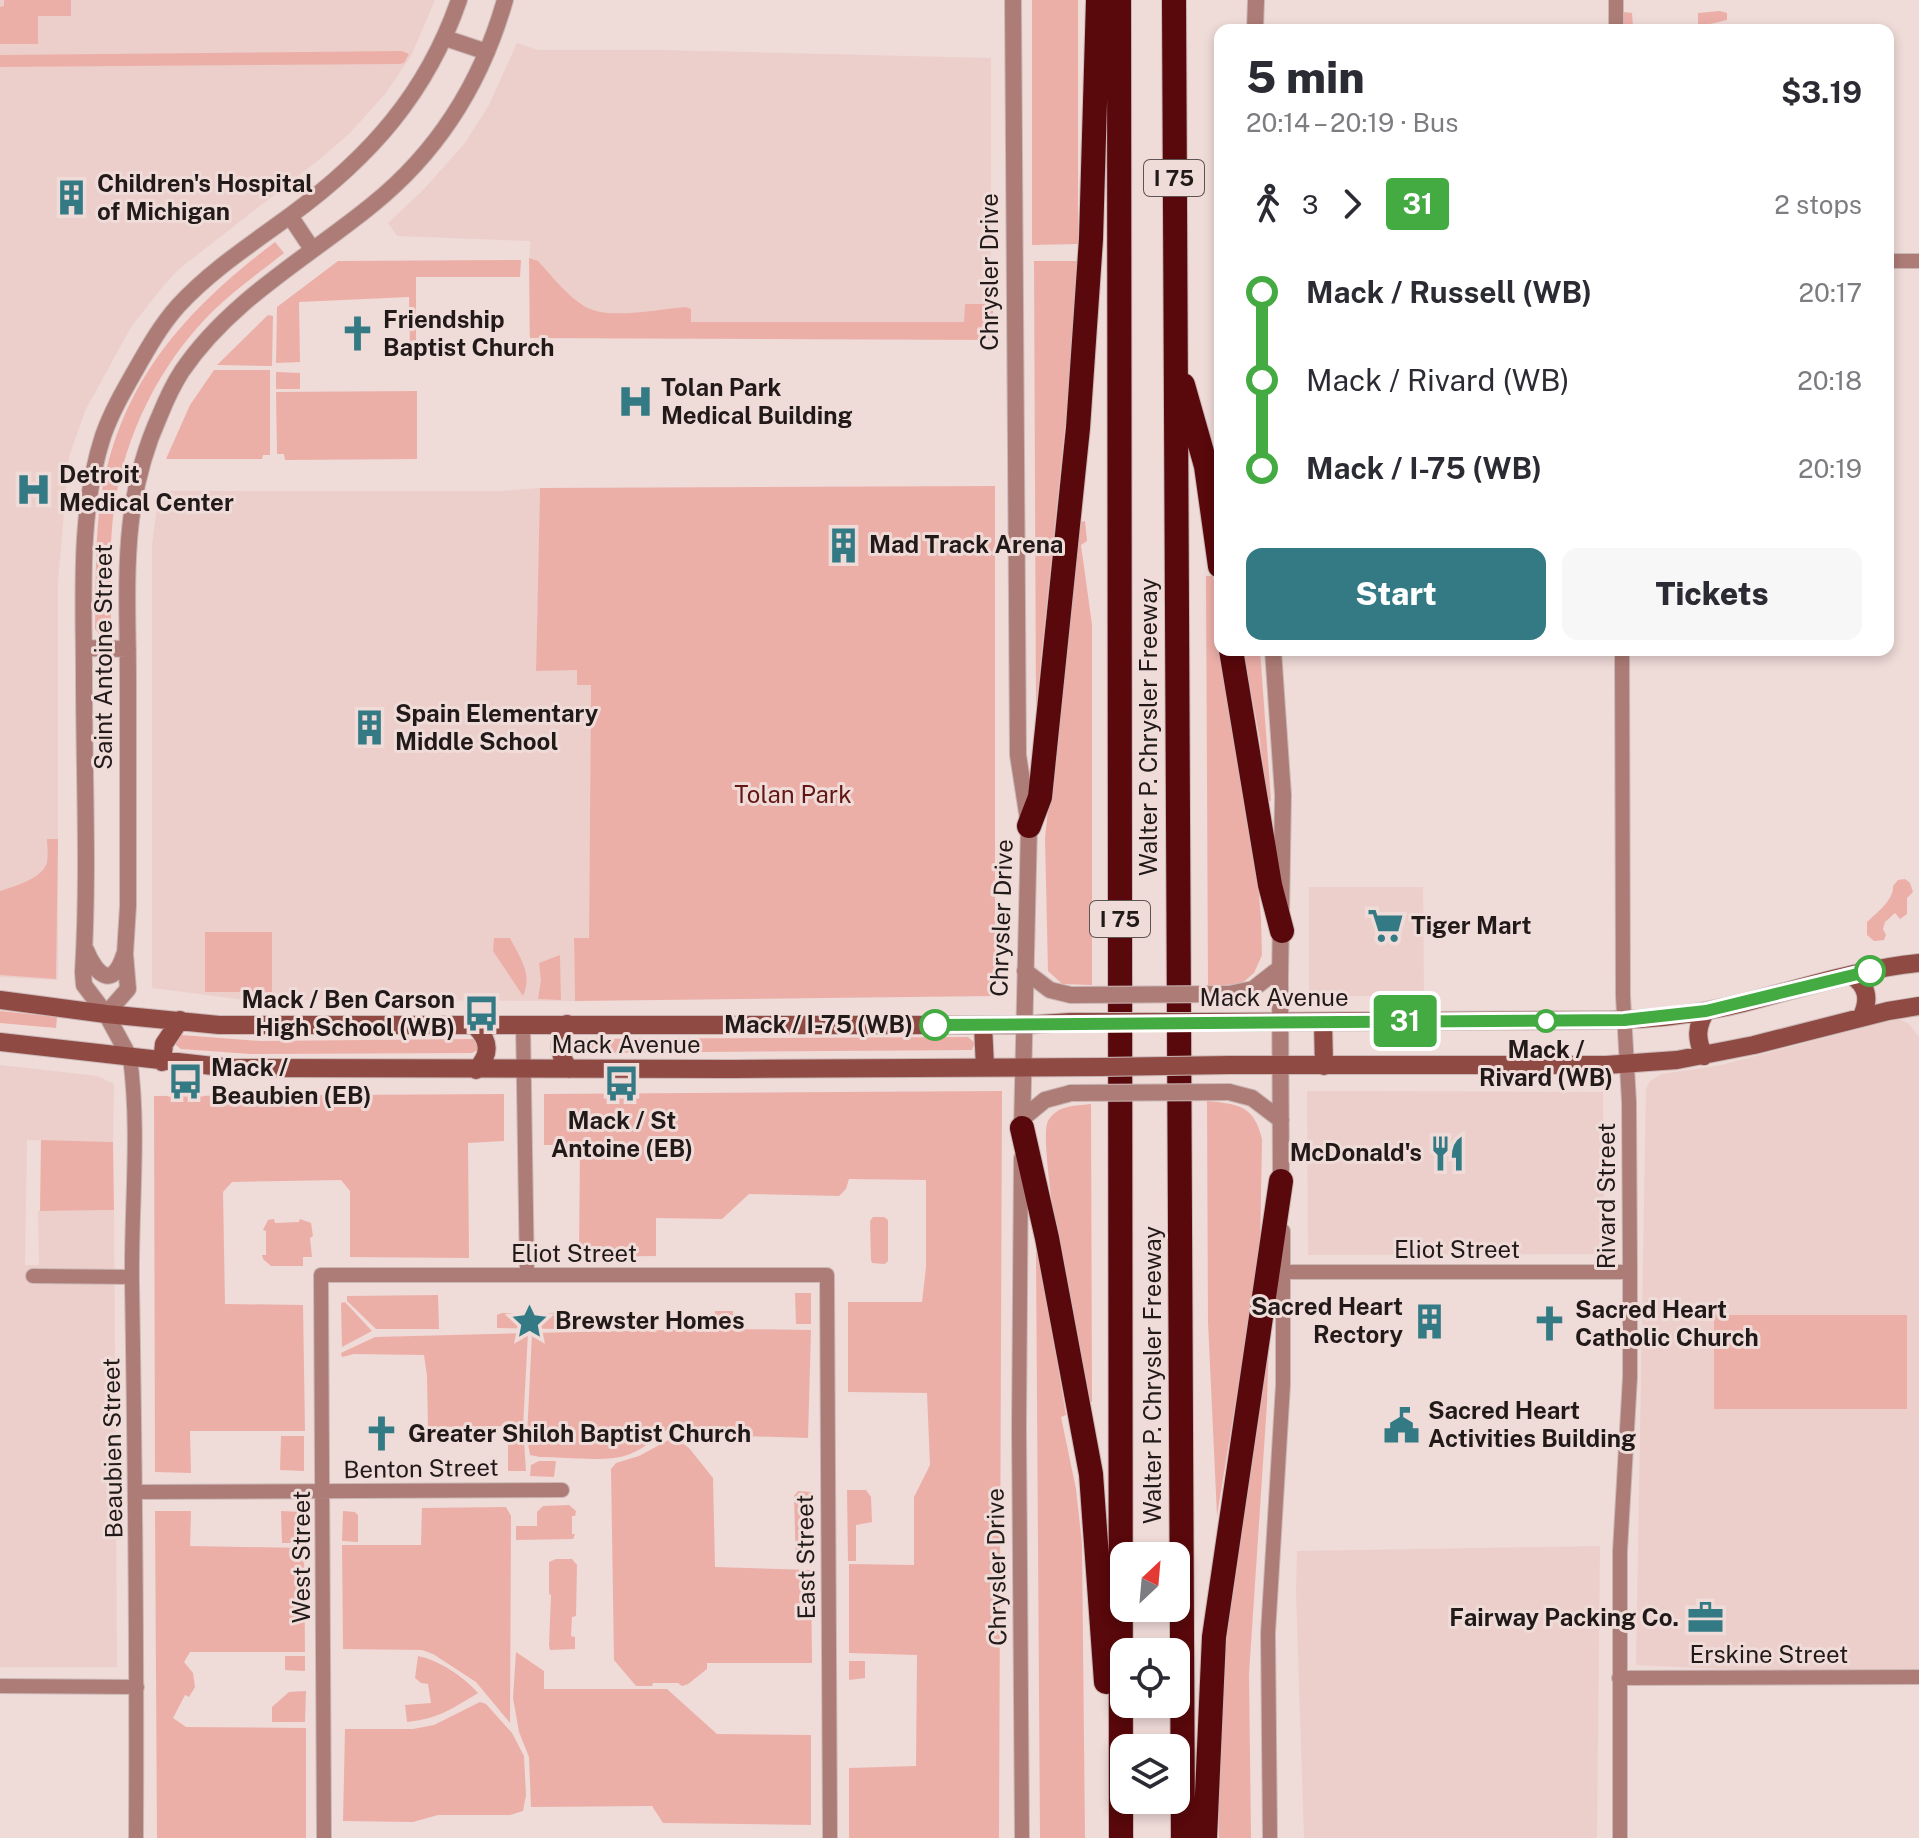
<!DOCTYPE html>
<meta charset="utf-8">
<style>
body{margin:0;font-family:"Public Sans",sans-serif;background:#f7f7f7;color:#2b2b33;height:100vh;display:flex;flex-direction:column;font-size:30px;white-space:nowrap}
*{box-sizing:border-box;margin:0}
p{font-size:26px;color:#7c7c81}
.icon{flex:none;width:44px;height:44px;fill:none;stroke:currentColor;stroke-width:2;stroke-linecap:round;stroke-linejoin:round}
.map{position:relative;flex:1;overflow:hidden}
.drawer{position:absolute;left:1214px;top:24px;width:680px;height:632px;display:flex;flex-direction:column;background:#fff;border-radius:16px;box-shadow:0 4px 12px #0003}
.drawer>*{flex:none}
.badge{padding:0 16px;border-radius:6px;font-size:28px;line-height:52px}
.needle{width:52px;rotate:26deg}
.buttons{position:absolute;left:1110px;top:1542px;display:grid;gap:16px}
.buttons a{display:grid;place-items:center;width:80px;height:80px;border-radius:16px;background:#fff;box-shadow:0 4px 12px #0003;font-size:40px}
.map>.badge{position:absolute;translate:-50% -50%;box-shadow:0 0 0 4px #fff}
.legs{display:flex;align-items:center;gap:12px;height:88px;padding:0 32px;font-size:26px}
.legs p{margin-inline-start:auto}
.summary{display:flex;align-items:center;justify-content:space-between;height:136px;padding:0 32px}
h1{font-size:44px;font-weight:800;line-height:60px}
.button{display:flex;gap:16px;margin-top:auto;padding:16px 32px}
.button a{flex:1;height:92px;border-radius:16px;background:#337a84;color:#fff;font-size:32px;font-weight:800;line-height:92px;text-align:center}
.button a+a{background:#f7f7f7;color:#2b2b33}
ul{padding:0 32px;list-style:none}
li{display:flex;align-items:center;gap:28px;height:88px;font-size:30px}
li i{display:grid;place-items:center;width:12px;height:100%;margin:0 10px;background:currentColor}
li i::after{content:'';width:20px;height:20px;margin:-10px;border:6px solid;border-radius:50%;background:#fff}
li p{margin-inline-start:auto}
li:first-child i{background:linear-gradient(#0000 50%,currentColor 0)}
li:last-child i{background:linear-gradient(currentColor 50%,#0000 0)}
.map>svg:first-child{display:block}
.built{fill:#eccfcb}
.green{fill:#ecafa8}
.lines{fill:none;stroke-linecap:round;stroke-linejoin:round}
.minor-casing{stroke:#cab8b6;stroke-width:16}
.tertiary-casing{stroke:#cab8b6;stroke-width:18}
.secondary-casing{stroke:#cab8b6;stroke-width:20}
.motorway-casing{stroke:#cab8b6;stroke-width:26}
.minor{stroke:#ad7c76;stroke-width:14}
.tertiary{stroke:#ad7c76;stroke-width:16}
.secondary{stroke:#904a44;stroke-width:18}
.motorway{stroke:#59080b;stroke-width:24}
.tertiary-bridge-casing{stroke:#cab8b6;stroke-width:18;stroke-linecap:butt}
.secondary-bridge-casing{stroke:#cab8b6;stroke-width:20;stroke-linecap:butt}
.tertiary-bridge{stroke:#ad7c76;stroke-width:16}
.secondary-bridge{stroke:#904a44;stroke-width:18}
.line-1-casing{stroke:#fff;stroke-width:18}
.line-1{stroke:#44aa42;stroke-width:12}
.stop-1-dot{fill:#fff;stroke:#44aa42;stroke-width:4}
.labels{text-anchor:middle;stroke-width:6;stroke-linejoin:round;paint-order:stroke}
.shield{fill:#efdbd8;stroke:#5f5452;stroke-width:2}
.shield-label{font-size:22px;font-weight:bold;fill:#211a19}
.poi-label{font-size:24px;font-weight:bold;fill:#211a19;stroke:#efdbd8;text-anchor:start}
.street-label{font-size:24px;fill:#211a19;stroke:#efdbd8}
.park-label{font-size:24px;fill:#631614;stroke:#efdbd8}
.stop-label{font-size:24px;font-weight:bold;fill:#211a19;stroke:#efdbd8;text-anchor:end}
</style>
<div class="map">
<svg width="1919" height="1838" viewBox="0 0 1919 1838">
<rect width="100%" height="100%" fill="#efdbd8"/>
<path class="built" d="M0,0H435L411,56L385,94L350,133L320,159L179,269L164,285L131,327L85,411L69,457L58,581V980L0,977Z
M517,43L538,50H663L991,58V335L529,336L530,241L397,236L388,223L424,189L465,143L489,105Z
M540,488L536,670H577L591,685L589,938H574L575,1001L246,1000L152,988V544L159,491H500Z
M1309,887H1423L1424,996H1309Z
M1898,1019L1908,1023L1919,1037V1670L1763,1671L1636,1665L1646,1089L1650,1081L1662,1074L1721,1065Z
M0,1065L98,1076L114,1084L113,1142L27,1140L25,1265H39L38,1211L114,1210L117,1667H0Z
M1307,1091L1603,1092L1604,1254L1308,1255Z
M1600,1546L1597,1838H1304L1296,1592L1297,1551Z"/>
<path class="green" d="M4,0H71V16H38V44H0V7L4,6Z
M1032,0H1078V244L1032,245Z
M1720,11L1727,13V20L1710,24V30H1624V12L1632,13L1633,27L1698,26V13Z
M402,51L409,54L404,63L400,64L0,67V55Z
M275,242L284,253C260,272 235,290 213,311C156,367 118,448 112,528C109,562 111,597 111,631L106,636H101L95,629C96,590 95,551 99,512C114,389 180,314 275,242Z
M1215,256H1220V484L1216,433Z
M529,258L538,261C552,276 570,300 590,309C613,319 661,309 686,307L691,309V322H964L965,304H993V340L530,338Z
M521,260L520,277H416V350H410L409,297L299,302L300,362L276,363L277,307L338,261Z
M1034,261H1082L1036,709Z
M268,315L273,316L272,366L217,365Z
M214,370H270V455H263L262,459H166L190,405Z
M276,372L300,373V389H276Z
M417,391V459L285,460L284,454H277L276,392Z
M995,486V996L575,1001L574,938H589L591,685H577V670L536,671L540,488Z
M1085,521L1087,541L1081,545L1092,625V985L1062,984L1048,971L1045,838L1078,523Z
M1206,576H1213L1220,615V650L1255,851L1261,918L1262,955L1254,973L1241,984L1208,986Z
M1243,650H1260L1271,801L1266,800L1260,740Z
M47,839H58L56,979L0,975V891C13,887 40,879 46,865C49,859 47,846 47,839Z
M1905,879L1910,883L1913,892L1907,898V914L1900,919L1895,913L1885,922L1883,929L1886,935L1884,940L1874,941L1867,935V922C1876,913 1894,900 1893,886L1898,880Z
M205,932H272V992H205Z
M494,938H510C520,958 533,974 523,996L493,951Z
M560,955L561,1000L538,999L541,980L539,963Z
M0,1011L57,1017L56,1028L0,1023Z
M181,1035L261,1041L473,1039L479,1044L478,1050L472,1053L251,1054L181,1049L176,1045V1040Z
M968,1037L975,1043L972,1050H969L577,1053L573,1052L570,1046L576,1039Z
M1002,1091L999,1838H849V1768L916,1766L917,1655L849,1653V1564L914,1565V1497L930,1465L927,1393L848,1392V1302H922L926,1267V1180L849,1179L846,1189L839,1196L749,1194L722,1219L656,1218V1256L579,1257L580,1145H544V1094Z
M504,1094V1141L468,1143L469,1258L350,1257V1191L341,1180L232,1182L223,1192L225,1304L303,1305L305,1431H190L191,1473L155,1472L154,1096Z
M1207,1101C1238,1104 1254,1105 1262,1139L1260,1251L1217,1516L1208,1322Z
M1091,1104L1092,1402H1086C1079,1363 1036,1143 1048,1121C1057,1105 1075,1106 1091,1104Z
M41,1140L113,1142L114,1210L40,1211Z
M873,1217H884L888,1220V1261L885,1264L872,1263L871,1260L870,1221Z
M274,1219L275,1223L299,1222L300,1219L311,1223L313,1236L310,1238L312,1257H303V1266H271L263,1259L262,1255H266V1231L263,1230L268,1220Z
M1036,1252L1039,1253L1066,1415L1061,1417L1076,1489L1082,1544L1085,1838H1040Z
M795,1293H811V1324H796Z
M438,1295L439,1329H376L347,1301V1296Z
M345,1302L372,1331L342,1347L341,1303Z
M715,1311H733L734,1329L811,1330L808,1438L709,1435L675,1430L673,1427C656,1434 649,1447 630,1454C609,1463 565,1457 540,1457L530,1455L527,1437L532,1333L714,1329Z
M502,1313H560L561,1329L497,1328V1315Z
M1714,1315H1907V1409H1714Z
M528,1333L523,1427L526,1471H508V1426L428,1427L427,1376L424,1355L354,1354L342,1357L341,1353L375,1337Z
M1269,1336L1267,1403L1249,1674L1251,1838H1219L1218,1698L1223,1645Z
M281,1436H304V1471L280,1470Z
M674,1437L689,1448L713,1478L715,1567L811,1570L812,1663H707V1669L688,1684L682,1686L678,1683H653L652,1686H636L614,1660L611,1469L616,1463L639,1456Z
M539,1461H556L554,1477L530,1476L531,1465Z
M847,1490H866L871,1497L872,1522L856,1525V1561H848Z
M798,1491L811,1492V1564H796L794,1496Z
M569,1505L576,1511L575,1516H572V1534H575L573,1539L516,1540V1526H537V1512L543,1506Z
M506,1507L511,1516L510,1723L476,1682L433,1654L422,1650L343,1649L342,1545H421L422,1508Z
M155,1511H191L190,1546L304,1548L305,1652H190L184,1662L193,1673L195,1687L189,1697L185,1695L173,1718L186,1727L306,1728V1838H157Z
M281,1511L304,1512L305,1543H282Z
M343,1511L355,1512L358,1515V1542L342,1541Z
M556,1559H572L577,1565L576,1616L572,1617L571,1636L575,1637V1649L550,1650L549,1645L551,1595L549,1594V1562Z
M516,1652L544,1671V1689H667L717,1734L811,1735V1825L663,1823L652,1806L531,1807L529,1757L519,1732L513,1698Z
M285,1656H305V1671L285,1670Z
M418,1656C439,1660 464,1677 478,1693C452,1709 437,1719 407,1722L405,1705L431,1703L428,1684L421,1683L415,1678Z
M849,1661H865V1678L849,1680Z
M306,1691L305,1722H272V1707L289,1692Z
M480,1702L486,1704L512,1733L524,1756L526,1795L523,1811L510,1815H438L413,1822L343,1821L345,1729H413L434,1725Z"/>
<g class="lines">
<defs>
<path id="minor" d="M1616,30V0
M1888,261H1919
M523,1024L527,1275
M130,1058C140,1132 131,1207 132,1282C135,1467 137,1652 136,1838
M1021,1158L1019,1429L1022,1838
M1284,1272H1630
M33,1276L132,1277
M136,1492L562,1490
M1619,1678L1919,1677
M0,1686L137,1687
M324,1838L321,1275H827L830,1838
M1270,1838L1268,1633L1283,1385V1231
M1620,1838V1551L1630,1377V1272L1629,1102L1623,996L1622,650"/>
<path id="tertiary" d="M1013,0L1018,755L1029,826L1022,1128
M1255,30L1256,0
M445,38L487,52
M290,216L312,249
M84,648L128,649
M1273,650L1283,795L1280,977L1281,1181
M86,950C96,975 113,990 124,955
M1025,971L1050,990L1071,995
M1229,994L1253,989L1280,968
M106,1014L128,989L125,954L128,906C128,831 128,757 128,682C128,586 119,505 160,415C166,400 173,385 182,371C230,300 307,258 372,205C438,152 482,81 505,0
M130,1058L106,1014L84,985L83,972C89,874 84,774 84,676C84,596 78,513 103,436C111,413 123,392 135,371C148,348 161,325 178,306C211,270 253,243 291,215C370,157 427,93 459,0
M1229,1092L1252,1098L1281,1120
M1023,1118L1045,1100L1071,1093"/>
<path id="secondary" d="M1851,975C1868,986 1870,1000 1861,1018
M0,1000L106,1014L219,1025H1023L1071,1022
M1203,1022L1608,1020C1654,1020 1699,1014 1743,1003C1802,988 1859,969 1919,963
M1323,1022L1324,1066
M567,1024C558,1043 557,1052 569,1069
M983,1025L985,1067
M475,1026C490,1041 491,1054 476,1070
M0,1042L231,1068L734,1069L1100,1067
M1704,1056C1696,1039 1696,1027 1706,1011
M162,1062L164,1044L180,1020
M1229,1065H1606L1677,1060L1754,1045L1888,1011L1919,1006"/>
<path id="motorway" d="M1119,0L1121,1838
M1174,0L1183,1838
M1183,385L1206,466L1220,566
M1231,650L1270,885L1282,931
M1029,826L1040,797L1078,428L1091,239L1098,0
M1022,1128L1047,1238L1091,1474L1106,1682
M1205,1838L1214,1637L1281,1181"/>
</defs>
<use href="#minor" class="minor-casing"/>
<use href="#tertiary" class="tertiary-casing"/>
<use href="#secondary" class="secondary-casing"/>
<use href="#motorway" class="motorway-casing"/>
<use href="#minor" class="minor"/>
<use href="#tertiary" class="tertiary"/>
<use href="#secondary" class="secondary"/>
<use href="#motorway" class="motorway"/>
<defs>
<path id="tertiary-bridge" d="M1071,995L1229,994
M1071,1093L1229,1092"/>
<path id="secondary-bridge" d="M1071,1022H1203
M1100,1067L1229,1065"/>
</defs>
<use href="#tertiary-bridge" class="tertiary-bridge-casing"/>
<use href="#secondary-bridge" class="secondary-bridge-casing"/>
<use href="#tertiary-bridge" class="tertiary-bridge"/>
<use href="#secondary-bridge" class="secondary-bridge"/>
</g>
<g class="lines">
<defs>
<path id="line-1" d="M935,1025L1624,1020L1706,1011L1870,971"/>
</defs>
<use href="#line-1" class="line-1-casing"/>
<use href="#line-1" class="line-1"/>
</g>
<defs>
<symbol id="building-bare" viewBox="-9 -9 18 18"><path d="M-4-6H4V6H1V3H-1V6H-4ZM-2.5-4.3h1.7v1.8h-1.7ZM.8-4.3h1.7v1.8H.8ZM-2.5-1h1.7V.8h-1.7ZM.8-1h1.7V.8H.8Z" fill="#337a84" stroke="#efdbd8" stroke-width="2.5" paint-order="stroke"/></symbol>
<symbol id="church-bare" viewBox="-9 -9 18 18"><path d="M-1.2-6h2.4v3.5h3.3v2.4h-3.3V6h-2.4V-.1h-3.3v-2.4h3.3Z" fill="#337a84" stroke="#efdbd8" stroke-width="2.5" paint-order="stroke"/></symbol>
<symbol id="hospital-bare" viewBox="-9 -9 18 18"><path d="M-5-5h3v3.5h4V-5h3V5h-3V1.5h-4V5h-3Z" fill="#337a84" stroke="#efdbd8" stroke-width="2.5" paint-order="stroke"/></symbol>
<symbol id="supermarket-bare" viewBox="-9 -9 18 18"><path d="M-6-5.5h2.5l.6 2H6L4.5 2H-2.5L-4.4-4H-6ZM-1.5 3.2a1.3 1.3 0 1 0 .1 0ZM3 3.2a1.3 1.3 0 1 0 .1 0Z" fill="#337a84" stroke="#efdbd8" stroke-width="2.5" paint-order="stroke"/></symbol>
<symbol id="bus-bare" viewBox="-9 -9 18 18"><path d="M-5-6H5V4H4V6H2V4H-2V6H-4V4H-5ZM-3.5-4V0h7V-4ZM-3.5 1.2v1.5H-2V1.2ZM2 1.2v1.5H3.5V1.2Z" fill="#337a84" stroke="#efdbd8" stroke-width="2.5" paint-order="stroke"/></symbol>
<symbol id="restaurant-bare" viewBox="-9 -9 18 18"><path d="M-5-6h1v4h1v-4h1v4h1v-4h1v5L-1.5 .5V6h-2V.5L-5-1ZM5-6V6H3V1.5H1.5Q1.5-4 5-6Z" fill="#337a84" stroke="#efdbd8" stroke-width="2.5" paint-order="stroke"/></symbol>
<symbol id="sight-bare" viewBox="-9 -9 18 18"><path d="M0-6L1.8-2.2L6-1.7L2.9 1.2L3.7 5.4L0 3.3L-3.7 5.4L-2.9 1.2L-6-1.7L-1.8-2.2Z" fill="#337a84" stroke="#efdbd8" stroke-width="2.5" paint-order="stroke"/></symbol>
<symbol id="civic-bare" viewBox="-9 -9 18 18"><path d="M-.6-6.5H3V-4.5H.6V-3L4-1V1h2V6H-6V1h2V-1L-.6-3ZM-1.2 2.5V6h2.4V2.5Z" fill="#337a84" stroke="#efdbd8" stroke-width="2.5" paint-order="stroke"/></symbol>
<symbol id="office-bare" viewBox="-9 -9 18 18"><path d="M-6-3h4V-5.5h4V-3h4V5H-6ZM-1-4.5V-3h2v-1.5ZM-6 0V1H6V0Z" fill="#337a84" stroke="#efdbd8" stroke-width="2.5" paint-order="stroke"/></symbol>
</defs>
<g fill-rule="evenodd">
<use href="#building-bare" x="46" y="172" width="51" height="51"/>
<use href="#church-bare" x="332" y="308" width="51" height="51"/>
<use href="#hospital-bare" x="610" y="376" width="51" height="51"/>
<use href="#hospital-bare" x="8" y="464" width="51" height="51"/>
<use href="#building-bare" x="818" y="520" width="51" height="51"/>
<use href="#building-bare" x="344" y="702" width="51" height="51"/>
<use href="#supermarket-bare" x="1360" y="900" width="51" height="51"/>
<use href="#bus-bare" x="456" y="988" width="51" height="51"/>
<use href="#bus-bare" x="160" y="1056" width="51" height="51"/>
<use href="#bus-bare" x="596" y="1058" width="51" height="51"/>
<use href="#restaurant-bare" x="1422" y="1128" width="51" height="51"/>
<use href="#sight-bare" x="504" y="1296" width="51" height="51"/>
<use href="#building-bare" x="1404" y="1296" width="51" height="51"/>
<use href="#church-bare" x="1524" y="1298" width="51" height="51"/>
<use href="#civic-bare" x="1376" y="1400" width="51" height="51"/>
<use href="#church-bare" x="356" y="1408" width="51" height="51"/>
<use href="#office-bare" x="1680" y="1592" width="51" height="51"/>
</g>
<g class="stop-1-dot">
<circle cx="1870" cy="971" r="14"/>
<circle cx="1546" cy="1021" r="10"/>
<circle cx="935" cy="1025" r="14"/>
</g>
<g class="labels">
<g class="shield">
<rect x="1144" y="160" width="60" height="36" rx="6"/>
<rect x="1090" y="901" width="60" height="36" rx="6"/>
</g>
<g class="shield-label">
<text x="1174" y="186">I 75</text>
<text x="1120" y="927">I 75</text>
</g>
<g class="poi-label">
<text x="97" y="192">Children's Hospital<tspan x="97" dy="28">of Michigan</tspan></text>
<text x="383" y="328">Friendship<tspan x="383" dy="28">Baptist Church</tspan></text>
<text x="661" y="396">Tolan Park<tspan x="661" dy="28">Medical Building</tspan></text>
<text x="59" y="483">Detroit<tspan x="59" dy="28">Medical Center</tspan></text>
<text x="869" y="553">Mad Track Arena</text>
<text x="395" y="722">Spain Elementary<tspan x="395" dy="28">Middle School</tspan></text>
<text x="1411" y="934">Tiger Mart</text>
<text x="455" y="1008" text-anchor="end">Mack / Ben Carson<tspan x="455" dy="28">High School (WB)</tspan></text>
<text x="211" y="1076">Mack /<tspan x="211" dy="28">Beaubien (EB)</tspan></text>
<text x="622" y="1129" text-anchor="middle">Mack / St<tspan x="622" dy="28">Antoine (EB)</tspan></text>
<text x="1422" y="1161" text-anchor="end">McDonald's</text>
<text x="1403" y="1315" text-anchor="end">Sacred Heart<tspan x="1403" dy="28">Rectory</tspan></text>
<text x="1575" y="1318">Sacred Heart<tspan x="1575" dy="28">Catholic Church</tspan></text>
<text x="555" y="1329">Brewster Homes</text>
<text x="1428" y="1419">Sacred Heart<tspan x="1428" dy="28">Activities Building</tspan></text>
<text x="408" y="1442">Greater Shiloh Baptist Church</text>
<text x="1679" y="1626" text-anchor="end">Fairway Packing Co.</text>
</g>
<g class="street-label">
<text transform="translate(990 272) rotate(-90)" y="8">Chrysler Drive</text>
<text transform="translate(104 657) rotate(-90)" y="8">Saint Antoine Street</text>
<text transform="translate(1149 727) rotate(-90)" y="8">Walter P. Chrysler Freeway</text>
<text transform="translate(1002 918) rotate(-88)" y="8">Chrysler Drive</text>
<text x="1274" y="1006">Mack Avenue</text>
<text x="626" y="1053">Mack Avenue</text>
<text transform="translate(1607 1196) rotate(-90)" y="8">Rivard Street</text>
<text x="1457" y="1258">Eliot Street</text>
<text x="574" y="1262">Eliot Street</text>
<text transform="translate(1153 1375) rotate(-90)" y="8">Walter P. Chrysler Freeway</text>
<text transform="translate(113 1448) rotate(-91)" y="8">Beaubien Street</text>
<text transform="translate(421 1469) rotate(-1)" y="8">Benton Street</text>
<text transform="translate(302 1557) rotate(-90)" y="8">West Street</text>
<text transform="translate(806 1557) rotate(-91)" y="8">East Street</text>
<text transform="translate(997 1567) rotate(-91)" y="8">Chrysler Drive</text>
<text x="1769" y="1663">Erskine Street</text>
</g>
<g class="park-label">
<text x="793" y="803">Tolan Park</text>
</g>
<g class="stop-label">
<text x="913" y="1033">Mack / I-75 (WB)</text>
<text x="1546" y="1058" text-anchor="middle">Mack /<tspan x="1546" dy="28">Rivard (WB)</tspan></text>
</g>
</g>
</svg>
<div class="buttons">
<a><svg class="needle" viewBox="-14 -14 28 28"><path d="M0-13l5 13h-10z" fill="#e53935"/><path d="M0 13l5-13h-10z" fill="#7c7c81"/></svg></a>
<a><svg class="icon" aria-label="locate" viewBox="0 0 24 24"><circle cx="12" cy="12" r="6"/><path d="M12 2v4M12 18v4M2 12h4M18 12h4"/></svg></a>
<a><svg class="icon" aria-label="layers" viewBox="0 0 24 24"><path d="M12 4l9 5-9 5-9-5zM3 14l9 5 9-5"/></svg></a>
</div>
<b class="badge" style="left:1405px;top:1021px;background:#44aa42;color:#fff">31</b>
<section class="drawer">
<div class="summary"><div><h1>5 min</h1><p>20:14 – 20:19 · Bus</p></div><b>$3.19</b></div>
<div class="legs"><svg class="icon" aria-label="walk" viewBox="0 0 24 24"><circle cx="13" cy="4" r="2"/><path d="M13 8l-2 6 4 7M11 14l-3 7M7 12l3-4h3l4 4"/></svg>3<svg class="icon" aria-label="forward" viewBox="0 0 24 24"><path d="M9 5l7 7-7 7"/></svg><b class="badge" style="background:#44aa42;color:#fff">31</b><p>2 stops</p></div>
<ul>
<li><i style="color:#44aa42"></i><b>Mack / Russell (WB)</b><p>20:17</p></li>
<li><i style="color:#44aa42"></i><span>Mack / Rivard (WB)</span><p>20:18</p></li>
<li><i style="color:#44aa42"></i><b>Mack / I-75 (WB)</b><p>20:19</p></li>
</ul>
<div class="button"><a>Start</a><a>Tickets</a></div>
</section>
</div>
